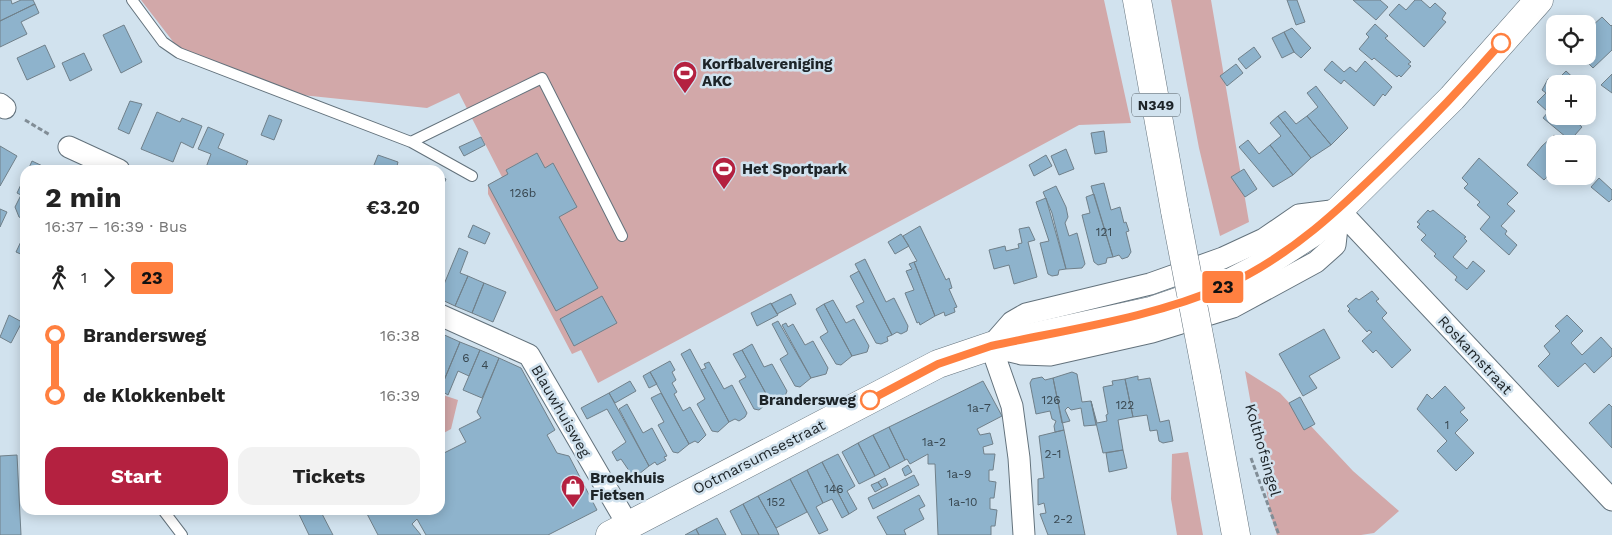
<!DOCTYPE html>
<meta charset="utf-8">
<style>
body{margin:0;font-family:"Work Sans",sans-serif;background:#f2f2f2;color:#222;height:100vh;display:flex;flex-direction:column;font-size:19px;white-space:nowrap}
*{box-sizing:border-box;margin:0}
p{font-size:16px;color:#767676}
.icon{flex:none;width:28px;height:28px;fill:none;stroke:currentColor;stroke-width:2;stroke-linecap:round;stroke-linejoin:round}
.map{position:relative;flex:1;overflow:hidden}
.details{position:absolute;left:20px;top:165px;width:425px;height:350px;display:flex;flex-direction:column;background:#fff;border-radius:15px;box-shadow:0 2px 12px #0003}
.details>*{flex:none}
.badge{padding:0 10px;border-radius:4px;font-size:18px;line-height:32px}
.buttons{position:absolute;left:1546px;top:15px;display:grid;gap:10px}
.buttons a{display:grid;place-items:center;width:50px;height:50px;border-radius:10px;background:#fff;box-shadow:0 2px 12px #0003;font-size:25px}
.map>.badge{position:absolute;translate:-50% -50%;box-shadow:0 0 0 2px #fff}
.legs{display:flex;align-items:center;gap:8px;height:55px;padding:0 25px;font-size:16px}
.legs p{margin-inline-start:auto}
.summary{display:flex;align-items:center;justify-content:space-between;height:85px;padding:0 25px}
h1{font-size:28px;font-weight:700;line-height:38px}
.cta{display:flex;gap:10px;margin-top:auto;padding:10px 25px}
.cta a{flex:1;height:58px;border-radius:15px;background:#b42140;color:#fff;font-size:20px;font-weight:700;line-height:58px;text-align:center}
.cta a+a{background:#f2f2f2;color:#222}
ul{padding:0 25px;list-style:none}
li{display:flex;align-items:center;gap:18px;height:60px;font-size:19px}
li i{display:grid;place-items:center;width:8px;height:100%;margin:0 6px;background:currentColor}
li i::after{content:'';width:12px;height:12px;margin:-6px;border:4px solid;border-radius:50%;background:#fff}
li p{margin-inline-start:auto}
li:first-child i{background:linear-gradient(#0000 50%,currentColor 0)}
li:last-child i{background:linear-gradient(currentColor 50%,#0000 0)}
.map>svg:first-child{display:block}
.green{fill:#d2a8a9}
.building{fill:#8eb3cc;stroke:#70808a}
.lines{fill:none;stroke-linecap:round;stroke-linejoin:round}
.lane-casing{stroke:#63727c;stroke-width:12}
.street-casing{stroke:#63727c;stroke-width:23}
.secondary-casing{stroke:#63727c;stroke-width:29}
.primary-casing{stroke:#63727c;stroke-width:29}
.path{stroke:#818d96;stroke-width:3;stroke-dasharray:5 2.5;stroke-linecap:butt}
.lane{stroke:#fff;stroke-width:10}
.street{stroke:#fff;stroke-width:21}
.secondary{stroke:#fff;stroke-width:28}
.primary{stroke:#fff;stroke-width:28}
.primary-bridge-casing{stroke:#63727c;stroke-width:29;stroke-linecap:butt}
.primary-bridge{stroke:#fff;stroke-width:28}
.line-1-casing{stroke:#fff;stroke-width:11}
.line-1{stroke:#ff8040;stroke-width:8}
.stop-1-dot{fill:#fff;stroke:#ff8040;stroke-width:2.5}
.labels{text-anchor:middle;stroke-width:5;stroke-linejoin:round;paint-order:stroke}
.number-label{font-size:12px;fill:#394851}
.shield{fill:#d1e2ee;stroke:#535d63;stroke-width:1}
.shield-label{font-size:14px;font-weight:bold;fill:#1d2428}
.poi-label{font-size:15px;font-weight:bold;fill:#1d2428;stroke:#d1e2ee;text-anchor:start}
.street-label{font-size:15px;fill:#1d2428;stroke:#d1e2ee}
.stop-label{font-size:15px;font-weight:bold;fill:#1d2428;stroke:#d1e2ee;text-anchor:end}
</style>
<div class="map">
<svg width="1612" height="535" viewBox="0 0 1612 535">
<rect width="100%" height="100%" fill="#d1e2ee"/>
<path class="green" d="M141,0H1104L1131,123L1079,125L598,383L581,350L572,354L488,194V185L502,177L459,93L427,108L292,94L178,48Z
M1171,0H1211L1249,222L1220,236L1199,148Z
M1245,371L1280,393L1353,471L1399,511L1374,533L1361,535H1277L1271,516Z
M440,394L458,400L451,429L440,435Z
M1188,452L1203,535H1177L1171,499L1172,454Z"/>
<path class="building" d="M0,0H11L12,4L21,0H33L35,4L0,21Z
M1287,0H1297L1305,22L1296,25Z
M1353,0H1380L1388,7L1376,20Z
M1415,0H1421L1430,8L1435,3L1446,13L1442,19L1446,22L1424,47L1389,15L1399,4L1406,10Z
M35,4L39,13L21,22L27,34L0,47V21Z
M1602,17L1611,26L1612,25V50L1593,68L1581,56H1588V25H1593Z
M1375,24L1388,36L1385,38L1411,62L1408,64L1411,66L1401,77L1399,75L1397,77L1374,58L1372,60L1359,49L1369,37L1366,34Z
M124,25L142,62L121,73L103,35Z
M1292,28L1311,48L1301,58L1294,52L1284,32Z
M1284,32L1294,52L1282,58L1272,38Z
M45,45L55,67L27,80L17,58Z
M1254,47L1261,57L1246,69L1238,59Z
M84,53L92,70L70,81L62,63Z
M1332,61L1344,72L1350,67L1356,72L1365,61L1392,87L1385,96L1383,94L1374,106L1344,80L1341,84L1324,70Z
M1236,64L1243,73L1227,86L1220,76Z
M1566,71L1580,84H1555V116H1570L1582,127L1567,144H1555V169L1544,180L1527,165L1542,146L1554,135L1562,142L1566,137L1543,118L1548,112L1537,102L1546,93L1542,90L1548,79L1553,77L1557,80Z
M1612,74V93L1601,85Z
M1588,85L1594,91L1588,99Z
M1316,86L1348,128L1331,145L1307,116L1318,107L1307,93Z
M130,101L142,104L129,134L118,129Z
M1285,111L1296,124L1307,116L1331,145L1311,158L1278,116Z
M157,112L180,122L182,118L202,126L193,148L181,142L173,162L141,149Z
M269,115L282,120L274,140L261,135Z
M1278,116L1311,158L1293,175L1270,145L1281,136L1270,123Z
M208,127L224,134L218,148L248,161L244,170H205L211,154L198,149Z
M1104,131L1107,152L1095,154L1091,133Z
M481,137L485,145L464,156L459,147Z
M1248,140L1259,154L1270,145L1293,175L1273,187L1239,147Z
M0,146L17,156L0,186Z
M1066,149L1074,169L1059,175L1051,156Z
M537,153L545,168L553,163L577,207L559,217L598,288L556,311L488,185L508,174L506,170Z
M378,155L398,162L396,170H372Z
M1046,155L1052,166L1034,176L1029,165Z
M1479,158L1518,193L1507,204L1515,211L1501,226L1507,231L1505,234L1517,245L1509,255L1480,229L1490,217L1477,205L1480,202L1464,188L1468,184L1462,178Z
M32,161L51,170H28Z
M1244,169L1257,189L1245,197L1231,177Z
M25,176V220L19,217L15,207L21,195L17,193Z
M440,176L446,179L440,192Z
M1599,178L1612,190V199L1609,202L1591,187Z
M1104,183L1111,210L1120,207L1124,223L1126,222L1129,231L1126,232L1131,252L1128,257L1122,259L1119,255L1113,257L1091,186Z
M1056,186L1066,207L1068,217L1065,223L1069,236L1077,233L1085,264L1082,268L1066,269L1052,213L1043,192Z
M1094,194L1113,257L1107,258L1106,263L1098,265L1094,262L1082,215L1090,213L1086,197Z
M1046,198L1066,269L1059,270L1058,275L1052,276L1048,274L1040,243L1049,241L1036,202Z
M0,209L7,212L0,227Z
M1428,210L1430,212L1433,210L1466,237L1464,238L1467,241L1453,257L1467,269L1473,261L1485,271L1467,290L1455,280L1457,277L1434,256L1436,254L1421,240L1426,235L1417,227L1420,224L1417,222Z
M473,225L490,233L485,244L468,237Z
M920,226L946,280L949,278L952,288L949,289L957,307L954,308L955,312L945,316L944,312L935,316L914,262L917,261L903,236Z
M1029,227L1035,240L1028,242L1037,277L1014,284L1009,265L994,269L989,250L1005,246L1006,251L1019,248L1018,244L1022,243L1019,229Z
M25,233V256L16,252Z
M901,234L909,246L895,254L888,242Z
M459,248L468,252L460,273L468,276L455,306L440,299V294Z
M865,259L886,302L894,298L908,326L907,331L901,334L897,332L892,335L855,264Z
M914,262L935,316L920,325L919,322L917,323L905,293L914,290L906,271L912,269L909,264Z
M859,271L892,335L887,337L888,341L881,344L876,343L856,306L864,302L850,276Z
M468,276L484,283L472,313L455,306Z
M484,283L506,292L493,322L472,313Z
M1372,291L1379,299L1376,301L1387,313L1382,318L1411,350L1392,368L1376,350L1373,353L1362,341L1372,332L1369,330L1367,332L1348,311L1350,309L1347,306L1356,298L1359,300Z
M791,294L796,304L777,314L771,304Z
M602,296L617,323L574,346L560,319Z
M833,300L846,323L854,319L869,346L867,352L852,356L824,304Z
M771,303L778,315L757,326L751,313Z
M824,304L852,356L841,365L836,364L820,337L828,332L816,309Z
M9,315L22,322L11,343L0,337Z
M1567,315L1583,331L1571,343L1582,355L1601,337L1612,349V356L1594,373L1585,363L1558,387L1538,366L1550,354L1544,346L1560,331L1555,326Z
M778,321L811,378L800,387L795,386L780,359L788,354L772,324Z
M786,323L788,327L793,324L805,345L813,341L828,368L826,374L811,378L782,325Z
M1324,329L1340,358L1309,376L1317,388L1303,396L1279,354Z
M440,333L460,342L440,390Z
M460,342L480,350L469,376L458,371L448,395L440,390Z
M752,344L764,367L772,364L787,391L785,396L770,401L742,350Z
M690,349L729,422L718,432L712,431L697,404L705,399L681,354Z
M480,350L499,358L482,398L463,390Z
M742,350L770,401L759,410L754,409L739,381L746,377L733,354Z
M499,358L521,368L555,430L547,435L557,453L569,456L597,510L548,535H426L417,519L412,524L421,535H378L365,510H440V455L466,442L459,429L481,418L477,412Z
M670,361L675,370L672,372L676,380L672,383L677,392L674,394L683,411L690,407L706,435L698,443L695,441L689,444L650,372Z
M709,362L724,389L732,385L747,413L745,417L739,421L735,419L729,422L701,370L706,368L704,364Z
M650,372L657,384L649,388L643,376Z
M1072,372L1077,374L1082,402L1091,401L1096,425L1084,426L1081,408L1071,410L1068,407L1065,410L1070,421L1062,423L1053,378Z
M1138,376V380L1150,378L1160,422L1169,420L1173,441L1163,443L1159,441L1157,430L1150,431L1147,415L1133,417L1125,379Z
M1042,377L1045,380L1053,378L1064,430L1055,432L1054,426L1056,421L1052,419L1050,411L1036,414L1030,383L1032,379Z
M1125,379L1133,417L1118,420L1123,450L1103,453L1091,401L1097,423L1107,421L1106,415L1108,414L1103,387L1113,385L1112,381Z
M630,381L636,391L615,403L609,393Z
M983,381L1002,416L977,429L980,435L990,433L993,444L983,447L984,454H995L993,470H989V481L996,482L994,498H990V509L997,510L995,526H991V535H938L935,464H928V454L910,464L907,459L905,460L889,427Z
M1445,386L1465,408L1460,412L1468,420L1455,433L1474,453L1456,471L1437,451L1447,441L1417,409L1427,394L1432,399Z
M609,393L649,466L634,478L621,459L617,461L612,452L626,442L607,409L587,419L581,408Z
M661,393L689,444L678,453L673,452L658,425L664,422L651,398Z
M1300,397L1315,424L1304,430L1289,403Z
M627,404L643,433L652,428L667,456L664,457L666,460L657,465L655,462L649,466L619,409Z
M1609,404L1612,407V448L1589,423Z
M889,427L905,460L890,468L873,435Z
M1064,430L1085,535H1048L1040,514L1046,513L1044,503L1038,505V479L1044,478L1039,436Z
M873,435L890,468L875,476L858,443Z
M858,443L875,476L859,484L842,452Z
M1123,450L1127,468L1109,472L1106,453Z
M838,454L855,486L847,491L857,509L849,514L822,462Z
M17,455L21,535H0V456Z
M822,462L849,514L842,518L832,499L823,503L807,470Z
M908,465L912,472L905,476L902,469Z
M807,470L823,503L816,507L828,530L819,534L790,479Z
M914,475L919,485L873,509L868,498Z
M885,478L888,485L882,488L878,482Z
M790,479L807,512L776,528L758,496Z
M878,482L882,488L875,492L871,485Z
M919,495L925,506L919,509L924,519L904,530L906,535H887L877,517Z
M758,496L776,528L779,535H759L743,504Z
M743,504L759,535H742L730,511Z
M297,510H320L333,535H309Z
M717,518L726,535H699L696,529Z
M696,529L699,535H685Z"/>
<g class="lines">
<defs>
<path id="lane" d="M132,0L163,42L179,53L411,142L472,176
M411,142L542,78L622,236
M163,510L182,535"/>
<path id="street" d="M0,104L5,108
M69,147L119,170
M1339,210L1612,500
M440,315L529,355L628,525
M991,346L1012,322L1026,314L1150,284L1223,258L1264,239L1299,215L1339,210
M991,346L1012,406L1019,458L1024,535
M993,347L1022,354L1050,355L1152,332L1233,307L1316,262L1335,245L1339,210"/>
<path id="secondary" d="M610,535L938,364L991,346L1151,311L1224,286L1255,270L1312,233L1339,210L1452,98L1539,0"/>
<path id="primary" d="M1137,0L1175,211
M1207,377L1236,535"/>
</defs>
<use href="#lane" class="lane-casing"/>
<use href="#street" class="street-casing"/>
<use href="#secondary" class="secondary-casing"/>
<use href="#primary" class="primary-casing"/>
<path class="path" d="M25,120L50,135
M1251,458L1279,535"/>
<use href="#lane" class="lane"/>
<use href="#street" class="street"/>
<use href="#secondary" class="secondary"/>
<use href="#primary" class="primary"/>
<defs>
<path id="primary-bridge" d="M1175,211L1207,377"/>
</defs>
<use href="#primary-bridge" class="primary-bridge-casing"/>
<use href="#primary-bridge" class="primary-bridge"/>
</g>
<g class="lines">
<defs>
<path id="line-1" d="M870,400L938,364L991,346C1069,329 1152,318 1225,286C1291,256 1341,208 1392,158C1430,121 1466,83 1501,43"/>
</defs>
<use href="#line-1" class="line-1-casing"/>
<use href="#line-1" class="line-1"/>
</g>
<defs>
<symbol id="stadium-pin" viewBox="-11 -11 22 30"><path d="M0 17L-7.5 6A9.5 9.5 0 1 1 7.5 6Z" fill="#b42140" stroke="#d1e2ee"/><path d="M0-5a6.5 5 0 1 0 0 10a6.5 5 0 1 0 0-10ZM-3.5-1.8h7v3.6h-7Z" fill="#fff"/></symbol>
<symbol id="shop-pin" viewBox="-11 -11 22 30"><path d="M0 17L-7.5 6A9.5 9.5 0 1 1 7.5 6Z" fill="#b42140" stroke="#d1e2ee"/><path d="M-5-2.5h2.3a2.7 3.5 0 0 1 5.4 0H5L5.5 6h-11ZM-1.5-2.5h3a1.5 2.3 0 0 0-3 0Z" fill="#fff"/></symbol>
</defs>
<g fill-rule="evenodd">
<use href="#stadium-pin" x="671" y="59" width="28" height="38"/>
<use href="#stadium-pin" x="710" y="155" width="28" height="38"/>
<use href="#shop-pin" x="559" y="473" width="28" height="38"/>
</g>
<g class="stop-1-dot">
<circle cx="1501" cy="43" r="9"/>
<circle cx="870" cy="400" r="9"/>
</g>
<g class="labels">
<g class="number-label">
<text x="523" y="197">126b</text>
<text x="1104" y="236">121</text>
<text x="466" y="362">6</text>
<text x="485" y="369">4</text>
<text x="1051" y="404">126</text>
<text x="1125" y="409">122</text>
<text x="979" y="412">1a-7</text>
<text x="1447" y="429">1</text>
<text x="934" y="446">1a-2</text>
<text x="1053" y="458">2-1</text>
<text x="959" y="478">1a-9</text>
<text x="834" y="493">146</text>
<text x="776" y="506">152</text>
<text x="963" y="506">1a-10</text>
<text x="1063" y="523">2-2</text>
</g>
<rect class="shield" x="1132" y="93.5" width="48" height="23" rx="4"/>
<g class="shield-label">
<text x="1156" y="110">N349</text>
</g>
<g class="poi-label">
<text x="702" y="69">Korfbalvereniging<tspan x="702" dy="17">AKC</tspan></text>
<text x="742" y="174">Het Sportpark</text>
<text x="590" y="483">Broekhuis<tspan x="590" dy="17">Fietsen</tspan></text>
</g>
<g class="street-label">
<text transform="translate(1475 355) rotate(47)" y="5">Roskamstraat</text>
<text transform="translate(561 411) rotate(60)" y="5">Blauwhuisweg</text>
<text transform="translate(1263 450) rotate(74)" y="5">Kolthofsingel</text>
<text transform="translate(759 457) rotate(-27)" y="5">Ootmarsumsestraat</text>
</g>
<g class="stop-label">
<text x="856" y="405">Brandersweg</text>
</g>
</g>
</svg>
<div class="buttons">
<a><svg class="icon" aria-label="locate" viewBox="0 0 24 24"><circle cx="12" cy="12" r="6"/><path d="M12 2v4M12 18v4M2 12h4M18 12h4"/></svg></a>
<a>+</a>
<a>−</a>
</div>
<b class="badge" style="left:1223px;top:287px;background:#ff8040;color:#111">23</b>
<section class="details">
<div class="summary"><div><h1>2 min</h1><p>16:37 – 16:39 · Bus</p></div><b>€3.20</b></div>
<div class="legs"><svg class="icon" aria-label="walk" viewBox="0 0 24 24"><circle cx="13" cy="4" r="2"/><path d="M13 8l-2 6 4 7M11 14l-3 7M7 12l3-4h3l4 4"/></svg>1<svg class="icon" aria-label="forward" viewBox="0 0 24 24"><path d="M9 5l7 7-7 7"/></svg><b class="badge" style="background:#ff8040;color:#111">23</b></div>
<ul>
<li><i style="color:#ff8040"></i><b>Brandersweg</b><p>16:38</p></li>
<li><i style="color:#ff8040"></i><b>de Klokkenbelt</b><p>16:39</p></li>
</ul>
<div class="cta"><a>Start</a><a>Tickets</a></div>
</section>
</div>
